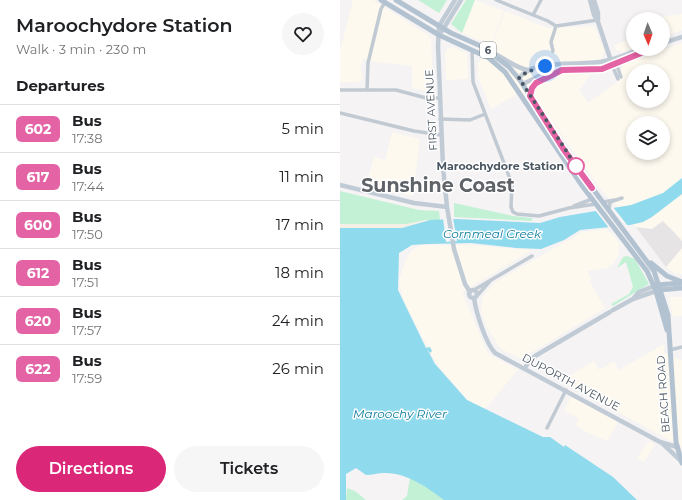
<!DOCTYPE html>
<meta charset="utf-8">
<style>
body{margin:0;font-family:Montserrat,sans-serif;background:#f6f6f6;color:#202124;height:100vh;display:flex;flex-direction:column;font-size:15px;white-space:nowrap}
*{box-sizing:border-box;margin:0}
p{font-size:13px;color:#757577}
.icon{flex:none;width:22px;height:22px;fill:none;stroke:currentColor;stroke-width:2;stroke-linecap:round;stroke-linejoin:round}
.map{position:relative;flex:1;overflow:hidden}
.panel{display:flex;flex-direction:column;background:#fff;width:340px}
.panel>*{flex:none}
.badge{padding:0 8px;border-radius:6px;font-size:14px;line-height:26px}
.needle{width:26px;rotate:178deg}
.buttons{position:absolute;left:286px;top:12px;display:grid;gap:8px}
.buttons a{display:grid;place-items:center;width:44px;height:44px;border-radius:50%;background:#fff;box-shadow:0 2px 6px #0003;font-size:20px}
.you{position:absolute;width:20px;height:20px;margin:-10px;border:3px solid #fff;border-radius:50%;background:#1a73e8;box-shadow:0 0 0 6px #1a73e833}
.map>.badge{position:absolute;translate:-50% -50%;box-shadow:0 0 0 2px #fff}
h2{padding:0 16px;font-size:15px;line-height:36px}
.round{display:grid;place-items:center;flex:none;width:42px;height:42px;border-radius:21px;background:#f6f6f6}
.summary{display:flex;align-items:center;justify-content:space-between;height:68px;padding:0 16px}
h1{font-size:19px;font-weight:600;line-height:30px}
.cta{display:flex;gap:8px;margin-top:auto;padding:8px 16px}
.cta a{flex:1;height:46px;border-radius:24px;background:#db2777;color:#fff;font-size:16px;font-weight:600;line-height:46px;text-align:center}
.cta a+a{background:#f6f6f6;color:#202124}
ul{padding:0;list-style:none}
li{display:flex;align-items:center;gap:12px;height:48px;padding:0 16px;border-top:1px solid #e0e0e0}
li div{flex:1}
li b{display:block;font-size:15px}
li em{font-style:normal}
li .badge{min-width:44px;font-weight:700;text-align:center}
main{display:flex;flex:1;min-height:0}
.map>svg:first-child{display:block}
.commercial{fill:#fdf9ef;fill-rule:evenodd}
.education{fill:#e6e4e5}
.green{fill:#c3f1d5}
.sand{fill:#f5f0e5}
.water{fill:#90daee}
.pier{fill:#f5f3f3}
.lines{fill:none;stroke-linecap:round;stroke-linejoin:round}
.street{stroke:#c1cad2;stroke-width:3.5}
.secondary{stroke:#c1cbd6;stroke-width:4.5}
.primary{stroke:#b3c2d1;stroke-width:5}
.line-casing{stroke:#fff;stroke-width:9}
.line{stroke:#e463a4;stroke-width:6}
.walk{stroke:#4a5661;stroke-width:4;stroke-dasharray:0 7.2}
.stop-dot{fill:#fff;stroke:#e463a4;stroke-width:2}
.labels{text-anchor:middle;stroke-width:3;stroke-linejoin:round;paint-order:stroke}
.shield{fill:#fff;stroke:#808990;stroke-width:1}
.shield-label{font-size:10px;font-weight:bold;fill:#4a5661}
.street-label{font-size:11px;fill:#4a5661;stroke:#fff}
.stop-label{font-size:11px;font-weight:bold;fill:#4a5661;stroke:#fff;text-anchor:end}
.water-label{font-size:12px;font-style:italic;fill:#0c7c9b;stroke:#fff}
.town-label{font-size:19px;font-weight:bold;fill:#5f6368;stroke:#fff}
</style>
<main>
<section class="panel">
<div class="summary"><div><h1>Maroochydore Station</h1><p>Walk · 3 min · 230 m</p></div><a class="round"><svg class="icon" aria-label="heart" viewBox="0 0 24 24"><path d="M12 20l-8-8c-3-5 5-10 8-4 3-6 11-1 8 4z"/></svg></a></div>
<h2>Departures</h2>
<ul>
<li><span class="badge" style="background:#e463a4;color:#fff">602</span><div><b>Bus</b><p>17:38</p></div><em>5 min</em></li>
<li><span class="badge" style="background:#e463a4;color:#fff">617</span><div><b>Bus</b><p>17:44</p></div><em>11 min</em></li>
<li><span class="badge" style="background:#e463a4;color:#fff">600</span><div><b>Bus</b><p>17:50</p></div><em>17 min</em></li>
<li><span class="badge" style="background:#e463a4;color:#fff">612</span><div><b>Bus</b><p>17:51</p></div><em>18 min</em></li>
<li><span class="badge" style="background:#e463a4;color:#fff">620</span><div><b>Bus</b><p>17:57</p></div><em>24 min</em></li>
<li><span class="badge" style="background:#e463a4;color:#fff">622</span><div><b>Bus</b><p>17:59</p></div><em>26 min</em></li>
</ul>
<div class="cta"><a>Directions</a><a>Tickets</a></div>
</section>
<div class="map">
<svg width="342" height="500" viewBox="0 0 342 500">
<rect width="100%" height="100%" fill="#f5f3f3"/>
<path class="commercial" d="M13,0H33L89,36L91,39L93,87L90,92L72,88V66L34,62L23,58L21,66L22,80L18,82H0V51Z
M135,0L164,11L151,45L122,33Z
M165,11L208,28L254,26L264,50L262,59L239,90L248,103L277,82L283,64L342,43V241L331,228L312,229L296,227L261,190L218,130L177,94L151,109L138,77V63L152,45ZM293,71H323V101H293ZM293,123H323V153H293Z
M342,14V30L323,37V19H303Z
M293,38V48L283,52L276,50L274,45Z
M112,47L127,53L128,79L106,80L105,52L107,49Z
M52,132L80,139L73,196L26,185L34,157L45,160Z
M267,229L268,232H271L279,243V254L273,265H269V268L247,271L251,278L250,282L265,308L181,359L161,349L147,328L141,312L142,298L148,290L156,282L242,232Z
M81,245H131L192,250L122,292L148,354L178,370L145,409L127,400L96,363L64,302L59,281L65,261L71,251Z
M342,248V274H335L326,267Z
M331,297H342V316L333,317L329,299Z
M324,344V353L342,360V447L221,381L254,361L259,370L274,361L279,370Z
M231,398H234L278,422L267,441L244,431L236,425L239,419L224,410Z
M309,441L315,445L304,462L297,458Z"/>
<path class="education" d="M323,221L342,241V248L326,267L296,227L312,229Z"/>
<path class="green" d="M78,0H107L99,13Z
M126,0H135L122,33L111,24Z
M0,191L79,210L99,211L100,220H85L67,224H0Z
M114,203L173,216L192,218V221L114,217Z
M287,256L295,259L309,284L273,306L271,304L289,294L293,287L286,262L277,268L283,257Z
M70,478L91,490L104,500H62L67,496Z
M7,488L15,491L26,500H6Z"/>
<path class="sand" d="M90,220L62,228H0V224H67Z"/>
<path class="water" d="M342,178V194L312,217L303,222L290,225L240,230L224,240L201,249L176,248L131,243L88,244L72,245L59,253L58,290L86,348L90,347L92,351L90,353L87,349L95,364L127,400L203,437H210L224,447L225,445L273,477L297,500H104C88,488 66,472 44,473C38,473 32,475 26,475L16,468L6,474V500H0V228H62L90,220L116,219L200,223L220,217L291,205L323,193Z"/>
<path class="pier" d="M273,207L288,226L269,228L255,210Z
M103,218H113L117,241L106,242Z"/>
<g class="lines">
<path class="street" d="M156,0L208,21L216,26
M193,15L201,0
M216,26L258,20
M132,50L133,82L172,184L171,207L173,212L177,214L199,216L229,208L256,204
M213,51L211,42L216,26
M276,63L281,77
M272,65L278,79
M0,90H56L86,98H100
M27,90L28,63L41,9L45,2
M0,113L74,131L101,135
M100,119L130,120L145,114
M263,202L275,200
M234,206L252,199
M269,210L270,202L282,198
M134,290L192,256
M136,297L150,281
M330,350L342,347
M207,428L226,390"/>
<path class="secondary" d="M115,0L99,26L98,46L103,167L107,207L114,249L125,284L130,292
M250,0L254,15L258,22L271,61
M254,0L258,13V20
M102,31L121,0
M323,43L342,37
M152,53C164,57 177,70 190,70
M179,78C195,57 243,67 265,61C277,59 289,53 300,49
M183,84L199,76L216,71L263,69L311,49
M190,96L195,85L213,74
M0,185L74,203L107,207
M129 294a4 4 0 1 1 8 0a4 4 0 1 1-8 0Z
M134,298C136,312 145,342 155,353L320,442L337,447
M293,299L299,292L314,286
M273,310L293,299L316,291
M185,368L189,361L195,356L270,312
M322,443L341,461"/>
<path class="primary" d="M41,0L99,35L149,58L165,72L243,187L307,271L316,291L327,330
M56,0L111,33L143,47L169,67L180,80L224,150L314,271L328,315L336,442L342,463
M311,263L327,276L342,282
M317,285L341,283
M319,290L342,288"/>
</g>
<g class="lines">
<defs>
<path id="line" d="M252,188L224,150L190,96L192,88L196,83L222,70L262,69L311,49"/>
</defs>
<use href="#line" class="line-casing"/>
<use href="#line" class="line"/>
<path class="walk" d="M205,66L187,72L179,78L236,166"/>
</g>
<circle class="stop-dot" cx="236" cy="166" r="8"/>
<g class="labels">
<rect class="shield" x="140" y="42" width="16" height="16" rx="3"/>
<g class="shield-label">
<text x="148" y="54">6</text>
</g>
<g class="street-label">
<text transform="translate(91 110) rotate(-93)" y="4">FIRST AVENUE</text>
<text transform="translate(231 382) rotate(28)" y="4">DUPORTH AVENUE</text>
<text transform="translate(323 394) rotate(-94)" y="4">BEACH ROAD</text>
</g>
<g class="stop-label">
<text x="224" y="170">Maroochydore Station</text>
</g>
<g class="water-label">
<text x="152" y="238">Cornmeal Creek</text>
<text x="60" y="418">Maroochy River</text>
</g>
<g class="town-label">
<text x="98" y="192">Sunshine Coast</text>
</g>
</g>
</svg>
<div class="buttons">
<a><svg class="needle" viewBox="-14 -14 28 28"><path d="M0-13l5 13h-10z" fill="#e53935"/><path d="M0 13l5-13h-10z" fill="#757577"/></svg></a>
<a><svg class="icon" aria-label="locate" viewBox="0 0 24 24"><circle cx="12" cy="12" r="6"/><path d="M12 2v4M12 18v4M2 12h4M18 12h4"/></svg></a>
<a><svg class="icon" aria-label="layers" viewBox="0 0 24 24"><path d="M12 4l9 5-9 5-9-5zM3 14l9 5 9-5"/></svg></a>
</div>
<div class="you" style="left:205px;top:66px"></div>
</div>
</main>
